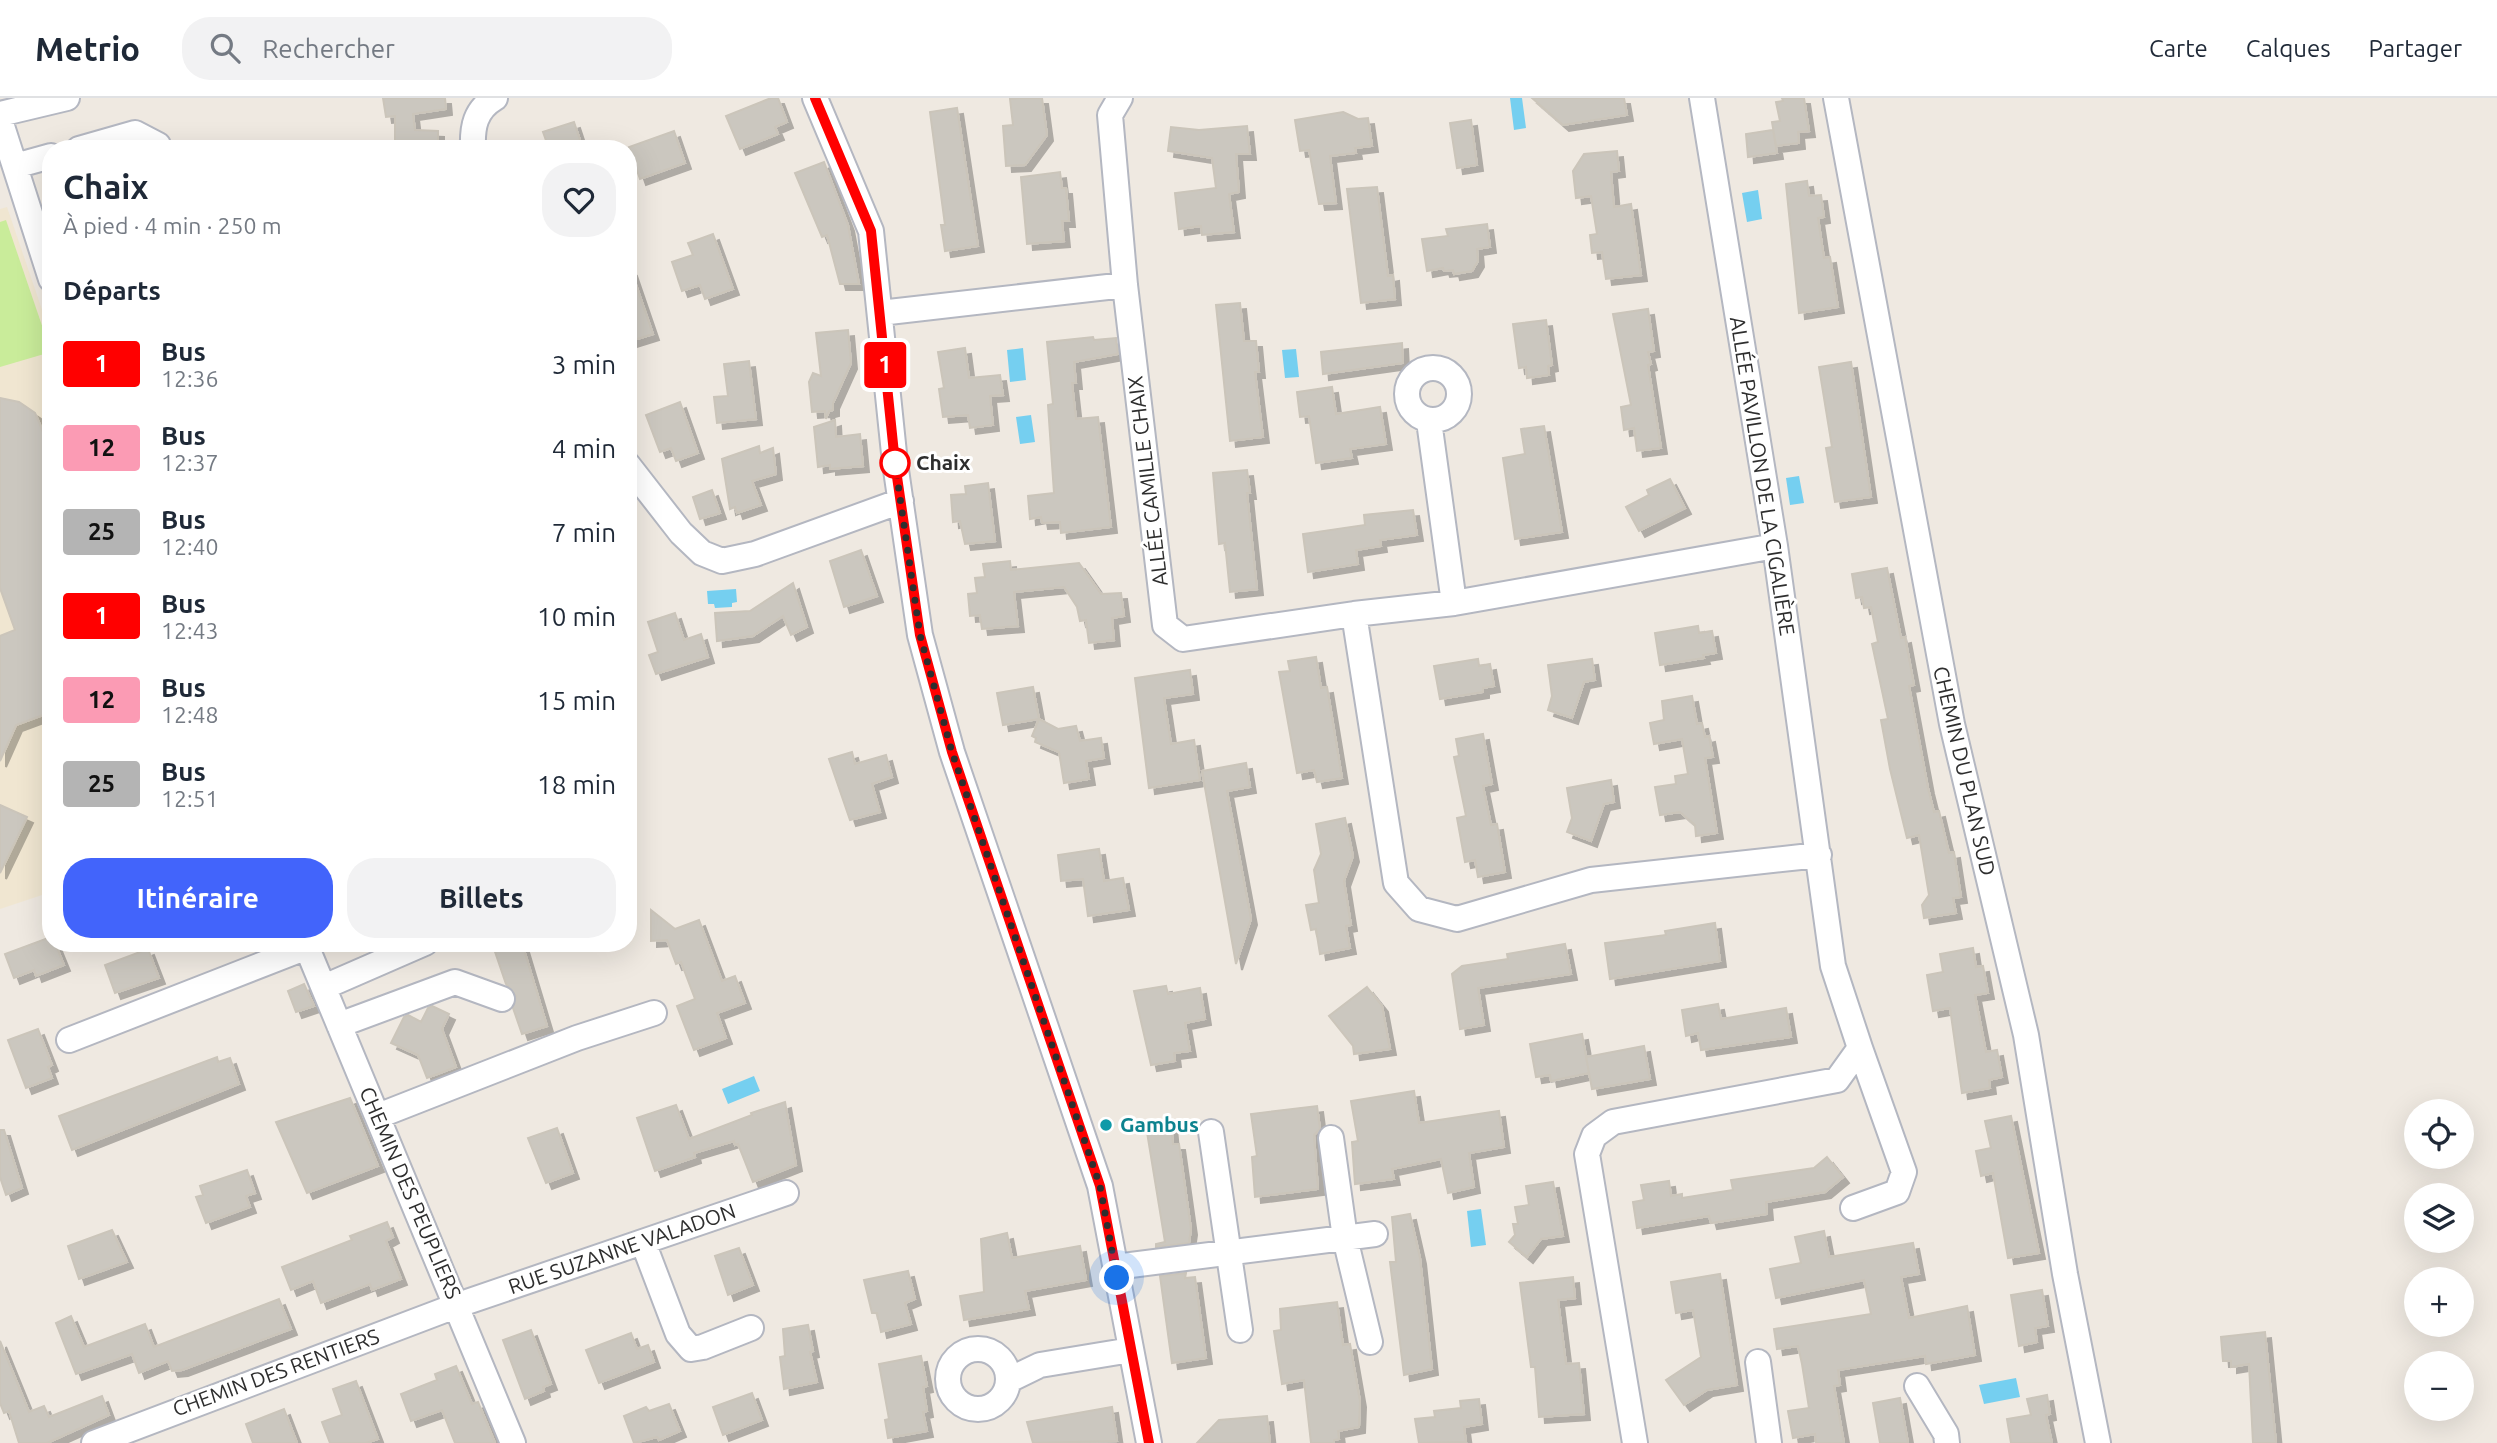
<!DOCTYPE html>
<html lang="fr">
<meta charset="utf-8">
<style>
body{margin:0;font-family:Ubuntu,sans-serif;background:#f2f2f3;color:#1f2937;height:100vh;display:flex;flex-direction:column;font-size:26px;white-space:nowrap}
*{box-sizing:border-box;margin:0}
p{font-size:23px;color:#747a83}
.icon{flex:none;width:38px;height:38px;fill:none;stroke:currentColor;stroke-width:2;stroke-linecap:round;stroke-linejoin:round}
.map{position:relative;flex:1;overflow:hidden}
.drawer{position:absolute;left:42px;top:42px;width:595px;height:812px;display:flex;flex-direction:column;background:#fff;border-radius:28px;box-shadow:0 7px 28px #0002}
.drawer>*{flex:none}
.badge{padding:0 14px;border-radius:5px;font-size:24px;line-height:46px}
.fabs{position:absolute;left:2404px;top:1001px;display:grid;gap:14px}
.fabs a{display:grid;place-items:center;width:70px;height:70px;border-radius:50%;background:#fff;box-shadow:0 7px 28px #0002;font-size:35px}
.you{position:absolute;width:35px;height:35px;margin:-18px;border:5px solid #fff;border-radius:50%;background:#1a73e8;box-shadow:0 0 0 10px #1a73e833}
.map>.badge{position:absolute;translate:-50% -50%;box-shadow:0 0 0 4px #fff}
h2{padding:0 21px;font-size:26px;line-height:63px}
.round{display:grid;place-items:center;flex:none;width:74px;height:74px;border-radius:28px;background:#f2f2f3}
.headline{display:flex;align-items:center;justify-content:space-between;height:119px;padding:0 21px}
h1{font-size:33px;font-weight:600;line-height:52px}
.button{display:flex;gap:14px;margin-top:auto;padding:14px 21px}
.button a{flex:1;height:80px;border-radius:28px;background:#4264fb;color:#fff;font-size:28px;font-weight:600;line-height:80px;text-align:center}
.button a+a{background:#f2f2f3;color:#1f2937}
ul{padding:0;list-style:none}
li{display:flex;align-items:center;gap:21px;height:84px;padding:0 21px}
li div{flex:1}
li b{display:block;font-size:26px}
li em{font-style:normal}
li .badge{min-width:77px;font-weight:700;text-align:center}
header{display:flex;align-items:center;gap:42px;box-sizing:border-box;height:98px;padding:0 35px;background:#fff;border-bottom:2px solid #e0e1e3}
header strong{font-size:33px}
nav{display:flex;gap:38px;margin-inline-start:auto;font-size:24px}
.search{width:490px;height:63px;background:#f2f2f3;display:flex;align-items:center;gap:18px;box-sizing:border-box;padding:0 24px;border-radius:28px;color:#747a83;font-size:26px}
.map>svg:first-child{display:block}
.education{fill:#f0e6d1}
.pitch{fill:#c9ec9a}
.water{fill:#75cff0}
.building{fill:#cbc7bf;stroke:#cbc5ba;stroke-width:2;filter:url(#shadow)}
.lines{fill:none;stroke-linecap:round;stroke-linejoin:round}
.minor-casing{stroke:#b4b7c1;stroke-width:28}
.minor{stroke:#fff;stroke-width:24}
.line-casing{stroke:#fff;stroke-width:16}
.line{stroke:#f00;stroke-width:10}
.walk{stroke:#2e2e2e;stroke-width:7;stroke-dasharray:0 12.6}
.stop-dot{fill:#fff;stroke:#f00;stroke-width:3.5}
.culture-dot{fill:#0f9aa8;stroke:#fff;stroke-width:2.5}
.labels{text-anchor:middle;stroke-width:6;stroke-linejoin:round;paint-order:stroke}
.stop-label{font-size:21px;font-weight:bold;fill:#2e2e2e;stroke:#fff;text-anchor:start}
.street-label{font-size:21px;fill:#2e2e2e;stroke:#fff}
.culture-label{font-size:21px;font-weight:bold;fill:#0d838f;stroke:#fff;text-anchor:start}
</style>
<header>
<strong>Metrio</strong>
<div class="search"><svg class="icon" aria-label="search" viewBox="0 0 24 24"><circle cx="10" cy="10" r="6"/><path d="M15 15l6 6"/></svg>Rechercher</div>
<nav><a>Carte</a><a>Calques</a><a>Partager</a></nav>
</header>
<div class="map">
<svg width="2497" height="1345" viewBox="0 0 2497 1345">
<defs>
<filter id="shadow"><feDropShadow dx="6" dy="6" stdDeviation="0" flood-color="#0004"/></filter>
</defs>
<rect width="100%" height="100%" fill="#efe9e1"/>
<path class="education" d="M7,109L51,238V794L0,811V111Z"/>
<path class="pitch" d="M6,122L51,254L0,269V124Z"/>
<path class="water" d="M1510,0H1522L1526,30L1514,32Z
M1758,92L1762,121L1747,124L1742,95Z
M1023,250L1026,282L1010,284L1007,252Z
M1296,251L1299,279L1285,280L1282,252Z
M1031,317L1035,344L1020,346L1016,319Z
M1799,378L1804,405L1790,407L1786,380Z
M736,491L737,504L732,505V509L715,510L714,506H708L707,493Z
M754,978L760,993L728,1006L722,991Z
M1481,1111L1486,1147L1471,1149L1467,1113Z
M2016,1280L2020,1299L1984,1306L1979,1287Z"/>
<path class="building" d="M383,0H445L446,11L413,16L415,32L438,33V51H395V18L386,19Z
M771,0H778L787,24L775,29L778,36L740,51L726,18Z
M1019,0H1042L1047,37L1025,67L1006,68L1003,28L1013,27L1010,1Z
M1532,0H1624L1627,17L1563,27Z
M1782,0H1804L1809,33L1798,34L1799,45L1776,48L1772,24L1780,23L1776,4L1783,3Z
M957,10L978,148L945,153L941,127H945L930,14Z
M1343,14L1358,21L1368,20L1372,48L1355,50L1356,55L1330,58L1336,105L1319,106L1309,52L1300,53L1295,22Z
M1471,22L1477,67L1457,70L1450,25Z
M574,24L583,51H549L543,34Z
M1247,28L1250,56H1236L1239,94L1229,96L1234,134L1202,137L1201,128L1179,131L1175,95L1216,90L1212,60L1168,53L1171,29L1199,32Z
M1773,32L1777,55L1748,59L1746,36Z
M674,33L685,65L640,81L629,49Z
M1617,53L1619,73L1611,74L1614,109L1631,106L1641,177L1606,181L1602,154L1592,155L1590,137L1597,136L1591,98L1576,100L1573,73L1584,56Z
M824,64L848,127L859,186H840L827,137L822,139L795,75Z
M1060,74L1062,90H1066L1069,123H1062L1064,143L1027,146L1021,79Z
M1807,83L1809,98L1821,97L1824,119L1818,120L1824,160L1830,159L1838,209L1799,215L1786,86Z
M1377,89L1388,178L1393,177L1395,201L1361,205L1347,91Z
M1487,126L1490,149L1477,151L1478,163L1472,173L1454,176L1453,172L1444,173L1443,170L1427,173L1422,141L1448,138L1446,131Z
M713,136L733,191L705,201L700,187L682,193L672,164L693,157L688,145Z
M631,172L653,236L628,244V173Z
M1240,205L1244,243H1256L1259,274H1255L1263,339L1230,343L1216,207Z
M1648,211L1654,253L1648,254L1651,266L1648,267L1661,350L1637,353L1634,330L1624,332L1621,309L1631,307L1613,216Z
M1546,222L1552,267L1548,268L1549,277L1527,280L1526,269L1519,270L1513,226Z
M848,232L851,265L833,305V312L829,313L826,321L825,313L812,314L809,284L813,275L821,278L816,235Z
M1093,239L1094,242L1116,240L1118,256L1074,264L1076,285H1072L1076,321L1098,319L1111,429L1061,435L1060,424L1042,425L1041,419L1030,421L1028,398L1054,395L1048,307L1053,306L1047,244Z
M1402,245L1403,265L1323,276L1321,254Z
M965,250L969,280L1000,277L1003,297L990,298L993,327L970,330L968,317L943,319L939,291L944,290L938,254Z
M749,263L756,321L717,325L714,299L728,298L724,266Z
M1851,264L1871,399L1835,404L1826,350L1832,349L1819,269Z
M1332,289L1336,316L1380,309L1386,346L1350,351L1352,360L1316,365L1309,318L1300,319L1297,294Z
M0,300L19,304L35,315L46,341L45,367L51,370V614L16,627L0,663V538L15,532L0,490Z
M680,304L698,355L676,363L671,350L660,354L646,317Z
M835,322L836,339L860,336L863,368L830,371V367L818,369L814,329Z
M1544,328L1562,434L1515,441L1503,360L1525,356L1521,331Z
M759,348L760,355L773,350L776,376L752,383L761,407L737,415L735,409L730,411L722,361Z
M1247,372L1250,395H1247L1257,491L1230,494L1225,445L1219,446L1213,375Z
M1670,381L1685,410L1639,433L1626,409L1649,397L1647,392Z
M988,385L995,443L965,446L960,423L953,424L951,397L966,396L965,388Z
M712,392L720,415L700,421L693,399Z
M1413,412L1417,437L1380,442L1381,448L1356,452L1358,466L1308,474L1303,436L1365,427L1364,417Z
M861,452L877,498L844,509L830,463Z
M1010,463L1011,472L1079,465L1101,496L1121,495L1124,518L1112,520L1114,542L1089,545L1086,522L1080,523L1077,509L1064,489L1014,494L1018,528L982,531L980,517L970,518L968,496L977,495L975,480L985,479L983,466Z
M1887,470L1901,540L1905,539L1914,587L1909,588L1928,690L1934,714L1939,713L1949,755L1954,754L1961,799L1953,800L1956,815L1924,820L1922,807L1929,797L1919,737L1907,740L1890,671L1881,622L1888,621L1872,546L1878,544L1871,509L1864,510L1862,499L1856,500L1852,476Z
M793,485L807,529L791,537L783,518L753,538L717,543L715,515L750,513Z
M675,515L684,542L701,536L708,559L656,576L649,557L658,554L648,524Z
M1698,528L1699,535L1712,533L1716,555L1703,557L1704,560L1660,567L1655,535Z
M1316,559L1321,590L1327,589L1342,680L1317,684L1314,672L1297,675L1279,574L1290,573L1288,563Z
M1478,561L1479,568L1490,566L1494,588L1483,590V594L1440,601L1434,568Z
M1592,561L1595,582L1584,584L1572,620L1548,612L1552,598L1548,567Z
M1190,572L1193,596L1164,600L1171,646L1194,642L1200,682L1149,690L1135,580Z
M1033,589L1039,621L1003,627L997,595Z
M1692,598L1697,626L1702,625L1705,639L1709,638L1713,659L1705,660L1717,735L1696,738L1695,727L1680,714L1660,717L1655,689L1676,686L1675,678L1688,676L1682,641L1654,646L1650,625L1664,622L1662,603Z
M1039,621L1058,631L1076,628L1080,643L1101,640L1104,660L1086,663L1089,681L1064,685L1059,654L1035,644L1036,640L1032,638Z
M1483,636L1492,686L1483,688L1491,727L1497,726L1505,774L1478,779L1475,762L1465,764L1457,720L1466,718L1454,659L1459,658L1456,641Z
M852,654L855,666L886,657L892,679L872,686L880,714L850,722L829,661Z
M1246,665L1250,689L1227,693L1251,821L1236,866L1202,673Z
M1611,682L1614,704L1604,706L1591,743L1567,734L1572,720L1567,690Z
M0,707L27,719L0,775Z
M1345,720L1353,758L1344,783L1351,827L1346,828L1350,850L1320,856L1316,831L1311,832L1306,807L1319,805L1314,772L1321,756L1316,726Z
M1099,751L1104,783L1123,780L1129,812L1088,818L1083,781L1061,783L1058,757Z
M651,812L675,831L699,822L722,883L735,878L745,905L717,915L726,940L694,952L677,908L695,901L681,864L676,866L667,842L651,843Z
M1715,825L1720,863L1610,881L1605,845L1666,837L1665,833Z
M51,839V845H55L64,867L36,878L34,872L14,880L5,856Z
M492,845H522L547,928L522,936L513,910L516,898L506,886Z
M1565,846L1571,876L1478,890L1484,927L1460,931L1452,876L1462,868L1508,861L1507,856Z
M1973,850L1976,869L1983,868L1988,895L1975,897L1986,954L1997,952L2002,979L1989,982L1990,990L1962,995L1950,910L1933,913L1927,877L1943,874L1940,856Z
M148,851L159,880L115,895L105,867Z
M304,886L314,908L296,914L288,893Z
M1166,888L1168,896L1200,890L1205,921L1185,925L1190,953L1174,955L1175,963L1151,967L1134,893Z
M1367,889L1382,908L1390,951L1354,956L1353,948L1329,918Z
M1718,906L1721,921L1786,910L1791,939L1701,952L1698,935L1686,938L1682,912Z
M432,908L449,916L442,931L456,969L427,980L418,957L391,945L404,919L408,917L421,924L428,910Z
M38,931L52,967L48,969L52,980L26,990L8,942Z
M1582,936L1589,975L1551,983L1550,977L1536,979L1530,946Z
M1644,948L1650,981L1592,991L1586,959Z
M217,959L218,964L230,960L239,986L72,1052L59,1018Z
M1414,993L1419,1025L1499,1013L1504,1049L1469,1055L1474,1089L1448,1095L1441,1061L1392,1071L1394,1081L1355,1086L1352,1044L1358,1043L1351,1003Z
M350,1000L378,1068L307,1095L276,1024Z
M785,1004L796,1067L753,1084L738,1046L735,1047L734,1043L694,1055L695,1059L655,1073L637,1020L676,1007L689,1041L752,1017L751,1015Z
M1317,1008L1320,1031L1314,1037L1318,1091L1255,1099L1252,1059L1257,1058L1251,1016Z
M2011,1018L2039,1155L2008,1160L1993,1075L1981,1078L1976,1053L1991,1050L1985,1023Z
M1171,1025L1173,1046H1179L1191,1131L1189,1145L1156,1149V1146L1165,1144L1146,1028Z
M557,1030L573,1075L546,1085L528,1040Z
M0,1032H4L22,1090L6,1097L0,1079Z
M1827,1059L1843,1079L1825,1094L1766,1104L1767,1116L1711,1125L1709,1118L1637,1130L1633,1104L1644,1102L1641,1087L1669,1083L1671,1098L1682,1096V1100L1733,1092L1731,1082L1814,1070Z
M247,1072L255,1095L246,1098L250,1109L206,1125L196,1099L203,1097L200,1088Z
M1553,1084L1563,1138L1541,1141L1527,1159L1509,1144L1515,1137L1513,1126H1518L1515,1109L1529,1107L1526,1088Z
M1410,1116L1420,1160L1432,1271L1404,1277L1390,1164H1396L1392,1119Z
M387,1124L393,1139L386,1143L401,1181L372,1192L370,1186L321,1205L313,1183L291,1192L282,1169L352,1142L350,1138Z
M112,1132L127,1164L79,1181L68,1148Z
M1824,1133L1829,1159L1913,1145L1919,1176L1901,1179L1909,1220L1967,1208L1975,1257L1926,1266L1925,1258L1838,1272L1840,1287L1834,1288L1844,1345H1816L1815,1336L1793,1340L1788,1313L1809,1310L1802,1266L1798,1248L1777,1251L1774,1231L1871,1216L1864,1182L1776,1200L1770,1171L1801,1165L1795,1139Z
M1007,1135L1012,1160L1080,1148L1086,1182L1025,1193L1029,1211L964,1222L960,1198L984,1194L981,1141Z
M739,1150L753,1187L728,1197L715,1158Z
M908,1173L915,1201L905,1205L911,1226L881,1234L877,1215H872L864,1182Z
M1186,1175L1185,1180L1195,1179L1206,1260L1172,1265L1160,1178Z
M1720,1176L1737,1287L1707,1292L1684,1307L1666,1282L1701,1259L1693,1212L1676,1215L1671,1184Z
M1573,1179L1575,1200L1558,1202L1566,1266L1579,1265L1584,1316L1539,1319L1535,1269H1531L1520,1185Z
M2042,1192L2048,1228L2035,1230L2037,1244L2019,1248L2011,1197Z
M279,1201L291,1231L182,1272L172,1273L168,1263L139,1275L132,1256L76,1276L56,1225L71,1218L84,1249L145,1226L154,1249Z
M1337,1204L1343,1247L1350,1246L1360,1303L1359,1329L1338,1333L1339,1341L1334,1342V1345H1311L1304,1282L1282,1286L1274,1233L1281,1232L1280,1211Z
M808,1227L813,1253L810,1254L817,1284L784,1291L780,1259L785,1258L783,1231Z
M531,1232L551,1286L543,1289L544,1293L525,1301L503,1242Z
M2265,1234L2276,1345H2253L2249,1266L2231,1269V1263H2223L2221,1239Z
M631,1235L637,1251L648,1247L654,1264L599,1285L586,1252Z
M0,1243L29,1314L44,1308L49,1319L102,1298L109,1317L47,1345H19L9,1313L4,1315L0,1305Z
M921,1258L927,1288L923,1289L927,1313L923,1314L927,1333L888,1340L885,1322L889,1321L879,1266Z
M456,1268L472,1306L478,1304L495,1345H455L442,1312L411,1323L401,1296L437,1282L435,1276Z
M356,1283L378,1341L366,1345H330L322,1324L342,1317L333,1291Z
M752,1295L762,1322L723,1337L713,1309Z
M2047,1297L2050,1316L2046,1317L2052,1345H2011L2007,1321L2031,1317L2027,1301Z
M1900,1300L1908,1345H1880L1873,1305Z
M1479,1301L1482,1326L1464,1329L1466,1344L1419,1345L1415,1321L1435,1319L1434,1313L1461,1310L1460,1303Z
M669,1306L680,1333L659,1342L657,1339L634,1345L624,1318L646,1309L649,1313Z
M1112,1309L1117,1343L1033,1345L1027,1324Z
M284,1311L297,1345H253L246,1326Z
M1267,1318L1270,1345H1197L1219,1322Z"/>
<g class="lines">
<defs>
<path id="minor" d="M815,0L871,133L895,365L920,537L952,654L1100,1088L1149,1345
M1120,0L1110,17L1125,187L1165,527L1183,541L1354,516L1454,505L1775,448
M1836,0L1952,626L2026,937L2065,1176L2098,1345
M0,16L67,0
M0,22L51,181
M79,51L135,35L158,47
M473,51C472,29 475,12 495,0
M15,68L51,58
M880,215L1125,187
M1407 296a26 26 0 1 1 52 0a26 26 0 1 1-52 0Z
M1429,323L1454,505
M628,367L681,435L702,455L722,463L755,456L901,403
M1354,516L1396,785L1419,811L1457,821L1591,782L1819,757
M305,845L513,1345
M324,889L425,845
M339,927L455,884L502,901
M69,942L307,849
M378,1018L577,940L654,915
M1211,1034L1240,1232
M1331,1040L1345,1140L1370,1244
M1853,1110L1897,1094L1904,1074L1860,950
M643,1144L678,1236L691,1251L703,1249L751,1230
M1115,1169L1375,1136
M948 1281a30 30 0 1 1 60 0a30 30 0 1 1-60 0Z
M1758,1264L1769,1345
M1009,1282L1040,1267L1131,1252
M1917,1288L1946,1336L1947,1345
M94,1345L458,1207L786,1095
M1635,1345L1587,1056L1594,1038L1613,1024L1837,982L1860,950L1833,868L1775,448L1702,0"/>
</defs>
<use href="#minor" class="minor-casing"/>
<use href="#minor" class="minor"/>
</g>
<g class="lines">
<defs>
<path id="line" d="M815,0L871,133L895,365L920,537L952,654L1100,1088L1149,1345"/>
</defs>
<use href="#line" class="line-casing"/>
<use href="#line" class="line"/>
<path class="walk" d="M895,365L920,537L952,654L1100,1088L1117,1180"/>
</g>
<circle class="stop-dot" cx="895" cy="365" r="14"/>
<circle class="culture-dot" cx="1106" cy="1027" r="7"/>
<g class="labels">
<g class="stop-label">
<text x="916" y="372">Chaix</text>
</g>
<g class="street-label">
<text transform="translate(1762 378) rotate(81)" y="7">ALLÉE PAVILLON DE LA CIGALIÈRE</text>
<text transform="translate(1148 383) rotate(-97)" y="7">ALLÉE CAMILLE CHAIX</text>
<text transform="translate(1964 673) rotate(77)" y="7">CHEMIN DU PLAN SUD</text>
<text transform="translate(410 1095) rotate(67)" y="7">CHEMIN DES PEUPLIERS</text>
<text transform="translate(622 1151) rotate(-19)" y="7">RUE SUZANNE VALADON</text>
<text transform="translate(276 1275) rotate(-20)" y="7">CHEMIN DES RENTIERS</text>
</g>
<g class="culture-label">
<text x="1120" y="1034">Gambus</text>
</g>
</g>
</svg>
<div class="fabs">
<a><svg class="icon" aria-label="locate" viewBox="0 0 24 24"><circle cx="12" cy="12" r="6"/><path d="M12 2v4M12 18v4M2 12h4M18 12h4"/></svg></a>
<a><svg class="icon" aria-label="layers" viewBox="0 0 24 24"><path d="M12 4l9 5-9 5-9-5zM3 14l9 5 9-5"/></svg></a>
<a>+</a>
<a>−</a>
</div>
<div class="you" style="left:1117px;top:1180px"></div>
<b class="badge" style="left:885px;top:267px;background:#f00;color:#fff">1</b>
<section class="drawer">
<div class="headline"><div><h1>Chaix</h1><p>À pied · 4 min · 250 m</p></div><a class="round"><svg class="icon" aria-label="heart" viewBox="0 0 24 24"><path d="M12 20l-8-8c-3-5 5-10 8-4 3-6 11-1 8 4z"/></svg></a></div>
<h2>Départs</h2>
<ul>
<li><span class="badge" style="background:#f00;color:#fff">1</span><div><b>Bus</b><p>12:36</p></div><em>3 min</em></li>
<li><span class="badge" style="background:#fb9bb4;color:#111">12</span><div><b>Bus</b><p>12:37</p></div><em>4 min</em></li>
<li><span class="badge" style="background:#b4b4b4;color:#111">25</span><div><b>Bus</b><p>12:40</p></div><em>7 min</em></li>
<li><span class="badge" style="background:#f00;color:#fff">1</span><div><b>Bus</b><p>12:43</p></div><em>10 min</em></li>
<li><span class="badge" style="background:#fb9bb4;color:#111">12</span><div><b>Bus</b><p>12:48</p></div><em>15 min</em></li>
<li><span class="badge" style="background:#b4b4b4;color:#111">25</span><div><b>Bus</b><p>12:51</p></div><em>18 min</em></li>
</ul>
<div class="button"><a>Itinéraire</a><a>Billets</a></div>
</section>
</div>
